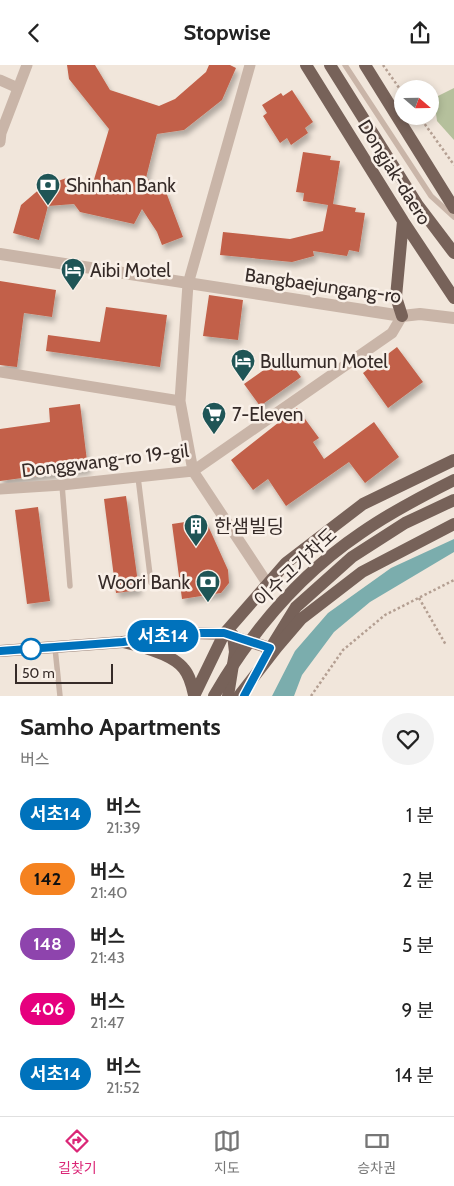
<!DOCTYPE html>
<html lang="ko">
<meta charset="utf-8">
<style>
body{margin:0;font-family:Cabin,"Noto Sans KR",sans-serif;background:#f2f2f2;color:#222;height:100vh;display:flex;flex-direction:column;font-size:19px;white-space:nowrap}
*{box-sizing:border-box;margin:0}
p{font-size:16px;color:#767676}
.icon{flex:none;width:28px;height:28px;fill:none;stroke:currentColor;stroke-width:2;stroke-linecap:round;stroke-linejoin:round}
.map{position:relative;height:631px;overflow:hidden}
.side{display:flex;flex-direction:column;background:#fff;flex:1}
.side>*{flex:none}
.badge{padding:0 10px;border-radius:16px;font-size:18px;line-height:32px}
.needle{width:32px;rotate:110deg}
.tools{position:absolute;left:394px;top:15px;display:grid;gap:10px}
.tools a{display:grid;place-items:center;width:45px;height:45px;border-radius:50%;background:#fff;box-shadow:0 2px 8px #0003;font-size:25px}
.scale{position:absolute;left:15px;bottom:12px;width:98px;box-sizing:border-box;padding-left:5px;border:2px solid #362b28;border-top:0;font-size:14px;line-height:18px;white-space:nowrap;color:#362b28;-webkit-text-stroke:4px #f9f0e8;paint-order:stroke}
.map>.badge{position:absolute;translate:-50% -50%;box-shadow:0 0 0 2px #fff}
.round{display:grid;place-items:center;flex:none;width:52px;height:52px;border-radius:26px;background:#f2f2f2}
.overview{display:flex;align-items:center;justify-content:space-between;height:85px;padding:0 20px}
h1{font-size:24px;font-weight:700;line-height:38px}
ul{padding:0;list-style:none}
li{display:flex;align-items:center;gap:15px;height:65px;padding:0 20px}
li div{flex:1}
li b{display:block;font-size:19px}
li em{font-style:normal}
li .badge{min-width:55px;font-weight:700;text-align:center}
header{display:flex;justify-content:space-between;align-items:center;height:65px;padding:0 20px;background:#fff;font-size:22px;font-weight:700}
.tabs{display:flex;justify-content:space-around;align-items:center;height:70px;border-top:1px solid #e0e0e0;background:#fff;font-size:14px;color:#767676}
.tabs a{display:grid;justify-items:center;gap:2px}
.tabs .active{color:#db2777}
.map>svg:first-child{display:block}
.green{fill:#b5c09c}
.water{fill:#7badad}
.building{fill:#c26048;filter:url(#shadow)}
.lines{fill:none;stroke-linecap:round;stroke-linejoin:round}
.path{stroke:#b49f92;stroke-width:2.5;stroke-dasharray:2.5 2.5;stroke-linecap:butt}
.service{stroke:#c9b5a8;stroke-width:5.5}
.minor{stroke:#c9b5a8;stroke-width:11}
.tertiary{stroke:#c9b5a8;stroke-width:12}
.secondary{stroke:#9c8479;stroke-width:12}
.primary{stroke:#776259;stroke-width:12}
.primary-bridge{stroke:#776259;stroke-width:12}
.line-casing{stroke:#fff;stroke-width:11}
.line{stroke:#0072bc;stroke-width:8}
.stop-dot{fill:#fff;stroke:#0072bc;stroke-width:2.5}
.labels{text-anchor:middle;stroke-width:5;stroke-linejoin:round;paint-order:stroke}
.street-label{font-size:19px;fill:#362b28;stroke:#f9f0e8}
.poi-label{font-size:19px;fill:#362b28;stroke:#f9f0e8;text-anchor:start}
</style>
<header><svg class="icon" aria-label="back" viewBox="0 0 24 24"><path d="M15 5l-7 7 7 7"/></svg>Stopwise<svg class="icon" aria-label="share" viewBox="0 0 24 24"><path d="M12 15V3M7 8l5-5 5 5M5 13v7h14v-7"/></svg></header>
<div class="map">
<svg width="454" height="631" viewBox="0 0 454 631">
<defs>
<filter id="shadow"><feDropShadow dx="3" dy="5" stdDeviation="2.5" flood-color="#0004"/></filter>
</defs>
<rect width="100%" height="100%" fill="#f1e6db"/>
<path class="green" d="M454,23V75L437,56L434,33Z"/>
<path class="water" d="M454,474V487L370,537L334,567L302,610L294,631H272L295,586L328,548L391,503Z"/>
<path class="building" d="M67,0H95L110,25L159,41L175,34L206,7L209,0H230L236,3L222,35L184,65L157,69L146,113L166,127L183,172L162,180L157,167L142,144L134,159L80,147L74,139L48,141L39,175L13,168L21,140L42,122L69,112L74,125L93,118L109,64L69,14Z
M292,25L313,57L305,63L308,68L291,80L287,73L280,78L263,51L267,48L262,40L281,28L283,31Z
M303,87L331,91L330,95L340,96L333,139L356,143L355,147L365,148L359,187L349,185L347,191L313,186L314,191L292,197L220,190L223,167L290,174L323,166L328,140L303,136L304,128L296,127Z
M0,216L56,225L52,252L24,248L17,302L0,300Z
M209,230L243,235L238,275L203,271Z
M106,242L167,250L160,302L46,286L48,270L100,277Z
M397,282L423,317L388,343L363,308Z
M285,290L301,312L260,341L244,319Z
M80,339L88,404L0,416V364L50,357L49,343Z
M297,343L319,373L313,377L324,394L374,357L399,392L365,418L349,397L286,441L268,414L253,425L231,395Z
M126,431L139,525L116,528L104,434Z
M38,442L50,536L27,539L15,445Z
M205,454L228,505L229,518L221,528L182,534L172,459Z"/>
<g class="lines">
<path class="path" d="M383,0L402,27
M419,51L454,100
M419,533L446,580
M311,631L343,585L385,550L454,515"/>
<path class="service" d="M345,0L431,131L454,152
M138,412L151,518
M62,420L70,521
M55,583L60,631"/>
<path class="minor" d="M250,0L188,219L180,336L193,406L267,518
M0,15L18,23
M0,77L1,68L27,0
M0,307L180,336
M0,424L62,420L193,406L392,268L402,251"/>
<path class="tertiary" d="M0,189L402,251L420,249L454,253"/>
<path class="secondary" d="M0,586L123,577L191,568L224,569L270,583"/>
<path class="primary" d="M306,0L403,156L454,233
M330,0L417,139L454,188
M365,0L454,143
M402,251L396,232L403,156
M123,577C140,581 173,589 184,604C190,611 192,621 194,630
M267,589L296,542L352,492L405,458L454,435
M194,631L224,569L286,498L363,439L454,395
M228,631L235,587L233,570"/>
<path class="primary-bridge" d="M214,631C251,567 299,510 361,468C391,447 422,431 454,415
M239,631L277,582L301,554L362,507L454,459"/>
</g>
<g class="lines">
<defs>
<path id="line" d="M0,586L123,577L190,568H224L270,583L244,631"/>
</defs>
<use href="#line" class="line-casing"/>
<use href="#line" class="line"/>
</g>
<defs>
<symbol id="bank-pin" viewBox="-11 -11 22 30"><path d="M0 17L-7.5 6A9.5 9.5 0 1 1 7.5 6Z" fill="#1f5556" stroke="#f9f0e8"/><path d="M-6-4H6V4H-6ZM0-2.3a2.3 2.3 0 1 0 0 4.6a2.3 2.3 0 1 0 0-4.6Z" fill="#fff"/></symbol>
<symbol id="hotel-pin" viewBox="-11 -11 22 30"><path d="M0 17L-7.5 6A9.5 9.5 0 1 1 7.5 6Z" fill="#1f5556" stroke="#f9f0e8"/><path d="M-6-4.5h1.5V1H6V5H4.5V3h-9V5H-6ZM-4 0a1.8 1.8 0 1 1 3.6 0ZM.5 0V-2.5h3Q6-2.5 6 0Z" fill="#fff"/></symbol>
<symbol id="supermarket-pin" viewBox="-11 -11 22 30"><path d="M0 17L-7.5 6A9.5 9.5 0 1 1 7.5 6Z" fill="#1f5556" stroke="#f9f0e8"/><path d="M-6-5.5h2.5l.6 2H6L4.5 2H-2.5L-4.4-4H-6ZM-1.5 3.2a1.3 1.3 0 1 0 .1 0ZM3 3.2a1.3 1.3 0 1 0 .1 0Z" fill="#fff"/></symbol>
<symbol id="building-pin" viewBox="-11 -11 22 30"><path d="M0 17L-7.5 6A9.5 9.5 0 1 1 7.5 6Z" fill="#1f5556" stroke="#f9f0e8"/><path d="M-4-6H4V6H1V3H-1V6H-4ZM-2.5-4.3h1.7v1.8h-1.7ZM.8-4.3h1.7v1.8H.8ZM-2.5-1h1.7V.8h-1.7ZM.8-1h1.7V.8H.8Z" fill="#fff"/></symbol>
</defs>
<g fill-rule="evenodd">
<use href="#bank-pin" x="34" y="106" width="28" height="38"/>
<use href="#hotel-pin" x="59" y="191" width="28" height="38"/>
<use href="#hotel-pin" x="229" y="282" width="28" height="38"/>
<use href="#supermarket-pin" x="200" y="335" width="28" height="38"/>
<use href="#building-pin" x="182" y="447" width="28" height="38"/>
<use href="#bank-pin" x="194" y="503" width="28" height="38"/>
</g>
<circle class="stop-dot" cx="31" cy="584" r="10"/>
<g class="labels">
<g class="street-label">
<text transform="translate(395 107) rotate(58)" y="7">Dongjak-daero</text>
<text transform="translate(323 220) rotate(8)" y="7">Bangbaejungang-ro</text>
<text transform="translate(105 395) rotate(-7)" y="7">Donggwang-ro 19-gil</text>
<text transform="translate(295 502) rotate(-43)" y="7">이수고가차도</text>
</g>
<g class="poi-label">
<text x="66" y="127">Shinhan Bank</text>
<text x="90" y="212">Aibi Motel</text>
<text x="260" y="303">Bullumun Motel</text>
<text x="232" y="356">7-Eleven</text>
<text x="214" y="468">한샘빌딩</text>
<text x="190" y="524" text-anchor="end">Woori Bank</text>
</g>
</g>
</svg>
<div class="tools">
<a><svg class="needle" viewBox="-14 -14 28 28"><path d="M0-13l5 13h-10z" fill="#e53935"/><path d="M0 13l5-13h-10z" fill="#767676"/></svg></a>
</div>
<div class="scale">50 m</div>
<b class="badge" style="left:163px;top:571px;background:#0072bc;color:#fff">서초14</b>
</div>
<section class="side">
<div class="overview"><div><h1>Samho Apartments</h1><p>버스</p></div><a class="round"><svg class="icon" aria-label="heart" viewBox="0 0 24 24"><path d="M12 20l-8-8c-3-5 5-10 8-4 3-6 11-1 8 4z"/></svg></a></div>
<ul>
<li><span class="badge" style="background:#0072bc;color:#fff">서초14</span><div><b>버스</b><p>21:39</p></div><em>1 분</em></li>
<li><span class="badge" style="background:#f58220;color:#111">142</span><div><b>버스</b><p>21:40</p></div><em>2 분</em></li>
<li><span class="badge" style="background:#8e44ad;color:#fff">148</span><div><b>버스</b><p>21:43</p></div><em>5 분</em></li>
<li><span class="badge" style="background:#e6007e;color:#fff">406</span><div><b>버스</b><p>21:47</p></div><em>9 분</em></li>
<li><span class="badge" style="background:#0072bc;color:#fff">서초14</span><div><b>버스</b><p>21:52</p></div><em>14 분</em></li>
</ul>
</section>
<nav class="tabs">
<a class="active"><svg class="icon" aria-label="directions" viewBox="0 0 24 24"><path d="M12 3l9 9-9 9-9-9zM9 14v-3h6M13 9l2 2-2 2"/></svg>길찾기</a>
<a><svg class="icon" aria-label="map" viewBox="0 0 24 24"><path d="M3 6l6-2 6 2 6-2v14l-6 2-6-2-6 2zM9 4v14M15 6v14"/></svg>지도</a>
<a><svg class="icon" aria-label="tickets" viewBox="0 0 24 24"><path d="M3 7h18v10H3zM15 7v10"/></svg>승차권</a>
</nav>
